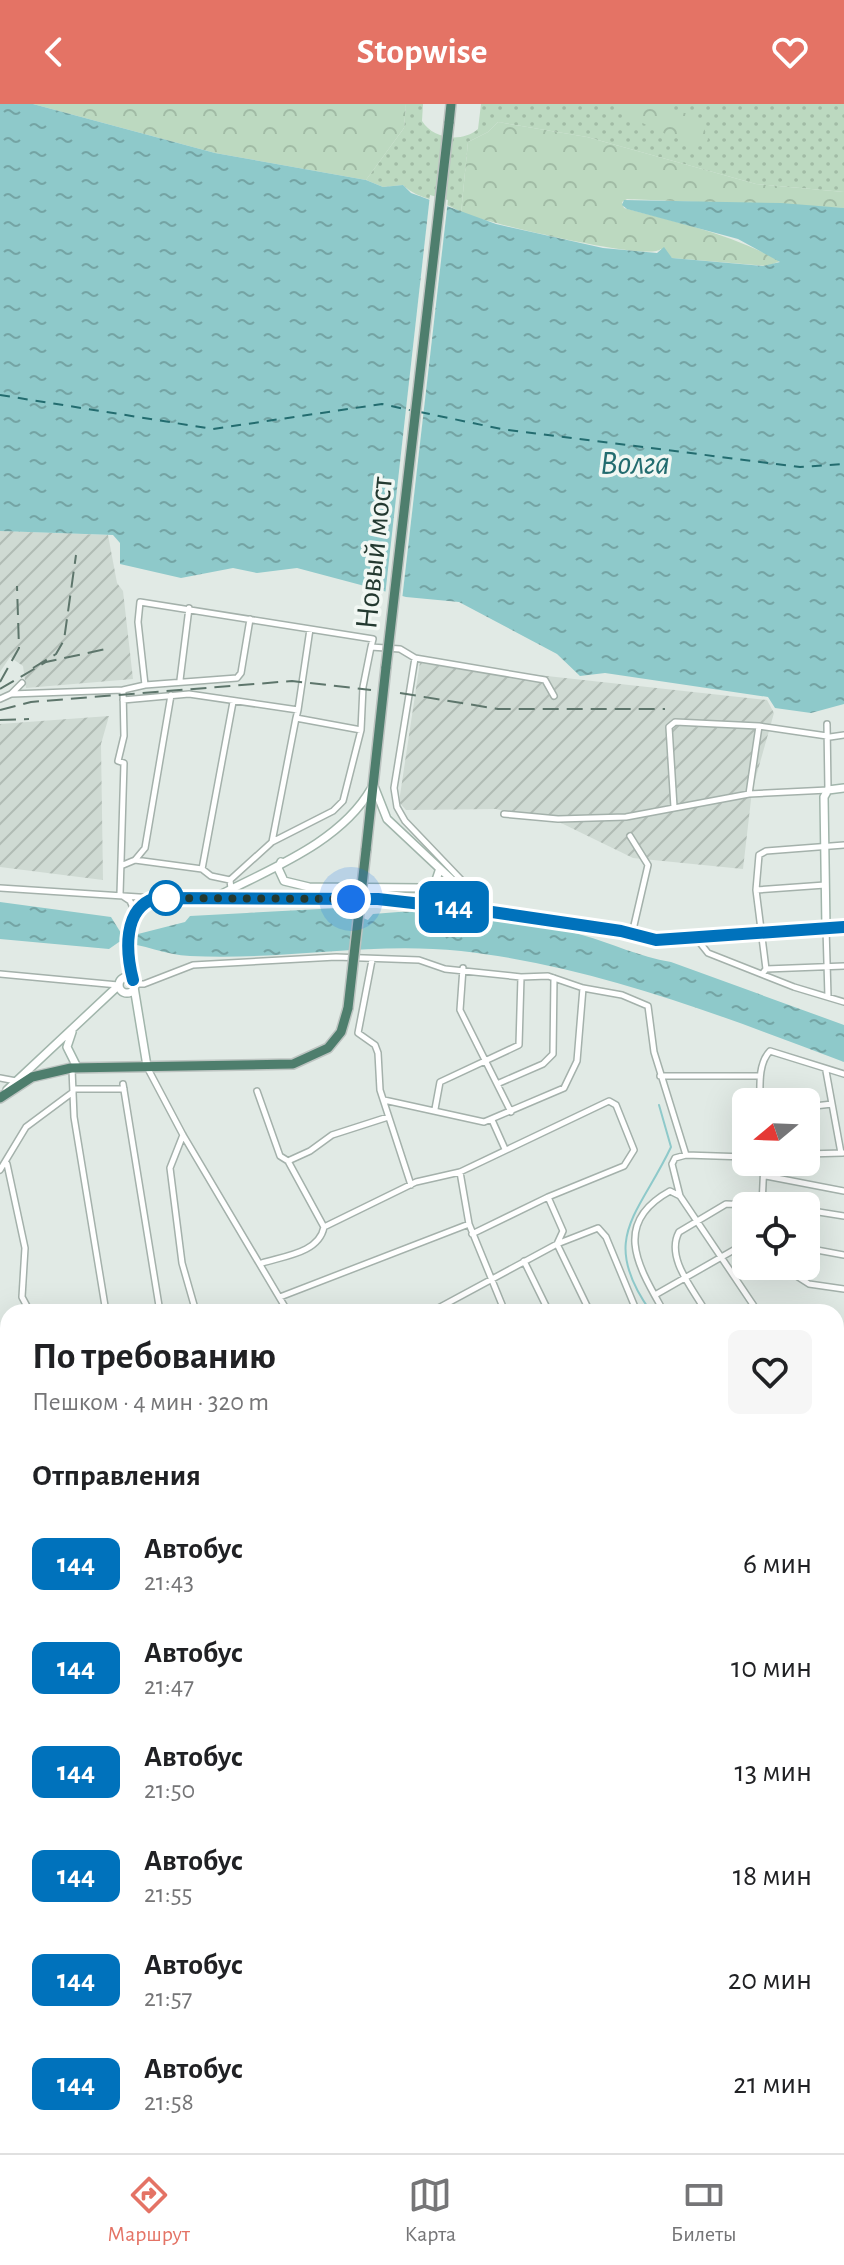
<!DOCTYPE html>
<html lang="ru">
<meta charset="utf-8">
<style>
body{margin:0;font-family:"Alegreya Sans",sans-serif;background:#f6f6f6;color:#202124;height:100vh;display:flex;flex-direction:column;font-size:30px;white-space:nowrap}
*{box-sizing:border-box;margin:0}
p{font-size:26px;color:#757577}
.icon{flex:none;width:44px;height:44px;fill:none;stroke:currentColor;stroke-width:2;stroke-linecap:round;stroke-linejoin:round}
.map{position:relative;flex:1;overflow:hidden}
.side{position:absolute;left:0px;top:1200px;width:844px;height:850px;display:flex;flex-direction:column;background:#fff;border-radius:24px 24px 0 0;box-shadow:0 8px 32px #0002}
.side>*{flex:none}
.badge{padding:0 16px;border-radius:12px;font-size:28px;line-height:52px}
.needle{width:52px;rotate:251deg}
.tools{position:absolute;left:732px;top:984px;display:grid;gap:16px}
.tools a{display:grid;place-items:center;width:88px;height:88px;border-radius:12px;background:#fff;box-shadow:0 8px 32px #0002;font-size:40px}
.you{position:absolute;width:40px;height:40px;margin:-20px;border:6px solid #fff;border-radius:50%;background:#1a73e8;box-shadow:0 0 0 12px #1a73e833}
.map>.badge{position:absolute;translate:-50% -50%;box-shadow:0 0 0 4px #fff}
h2{padding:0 32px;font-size:30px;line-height:72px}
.round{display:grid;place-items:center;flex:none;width:84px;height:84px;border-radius:12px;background:#f6f6f6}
.head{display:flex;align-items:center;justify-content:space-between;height:136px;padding:0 32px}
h1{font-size:38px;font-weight:700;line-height:60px}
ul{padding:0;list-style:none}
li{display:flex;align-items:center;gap:24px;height:104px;padding:0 32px}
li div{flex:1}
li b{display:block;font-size:30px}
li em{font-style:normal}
li .badge{min-width:88px;font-weight:700;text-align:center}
header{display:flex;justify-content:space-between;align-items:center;height:104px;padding:0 32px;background:#e47365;color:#fff;font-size:36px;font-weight:700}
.menu{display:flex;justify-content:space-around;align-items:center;height:112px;border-top:2px solid #e0e0e0;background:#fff;font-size:22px;color:#757577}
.menu a{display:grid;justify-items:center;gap:4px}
.menu .active{color:#e47365}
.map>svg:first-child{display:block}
.industrial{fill:url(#industrial-furrows)}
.grass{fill:url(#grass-dots)}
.forest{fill:url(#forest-crowns)}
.garden{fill:#bcd9c0}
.water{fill:url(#water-ripples)}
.pier{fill:#e1eae5}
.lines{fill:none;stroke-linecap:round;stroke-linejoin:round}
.stream{stroke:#8ec9ca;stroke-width:2}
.ferry{stroke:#236c6f;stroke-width:2;stroke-dasharray:10 8;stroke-linecap:butt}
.minor-casing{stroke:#a4b1ab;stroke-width:8}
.secondary-casing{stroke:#a1b5ab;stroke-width:10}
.primary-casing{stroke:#bdc4c1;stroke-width:11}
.trunk-casing{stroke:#bdc4c1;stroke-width:12}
.minor{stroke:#fff;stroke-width:5}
.secondary{stroke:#fff;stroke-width:7}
.primary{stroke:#6a9b88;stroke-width:8}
.trunk{stroke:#4e7e6d;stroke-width:9}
.rail{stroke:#5d756b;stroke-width:2;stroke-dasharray:16 8;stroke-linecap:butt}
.trunk-bridge-casing{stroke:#bdc4c1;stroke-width:12;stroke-linecap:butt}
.trunk-bridge{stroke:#4e7e6d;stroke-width:9}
.line-casing{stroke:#fff;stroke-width:18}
.line{stroke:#0072bc;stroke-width:12}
.walk{stroke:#233930;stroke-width:8;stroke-dasharray:0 14.4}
.stop-dot{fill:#fff;stroke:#0072bc;stroke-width:4}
.labels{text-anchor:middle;stroke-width:7;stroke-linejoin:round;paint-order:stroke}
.street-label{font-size:32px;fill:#233930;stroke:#f1f7f3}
.water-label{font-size:34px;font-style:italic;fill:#236c6f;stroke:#f1f7f3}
</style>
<header><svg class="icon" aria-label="back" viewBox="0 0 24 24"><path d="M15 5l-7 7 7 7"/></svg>Stopwise<svg class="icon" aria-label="heart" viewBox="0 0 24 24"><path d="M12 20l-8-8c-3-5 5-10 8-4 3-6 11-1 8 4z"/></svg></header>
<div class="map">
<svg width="844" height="2049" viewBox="0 0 844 2049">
<defs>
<pattern id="industrial-furrows" width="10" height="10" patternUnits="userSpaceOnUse" patternTransform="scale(2)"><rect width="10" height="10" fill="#cfdad3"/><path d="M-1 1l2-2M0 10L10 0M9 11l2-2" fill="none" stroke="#b1bcb5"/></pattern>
<pattern id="grass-dots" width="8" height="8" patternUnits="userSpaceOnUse" patternTransform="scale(2)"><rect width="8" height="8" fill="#bcd9c0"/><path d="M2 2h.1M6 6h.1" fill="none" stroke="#a1bba5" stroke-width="1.8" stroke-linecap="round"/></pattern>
<pattern id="forest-crowns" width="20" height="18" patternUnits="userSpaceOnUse" patternTransform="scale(2)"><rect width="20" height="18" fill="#bcd9c0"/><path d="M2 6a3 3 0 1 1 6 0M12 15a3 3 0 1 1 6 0" fill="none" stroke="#a1bba5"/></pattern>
<pattern id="water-ripples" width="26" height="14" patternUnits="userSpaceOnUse" patternTransform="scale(2)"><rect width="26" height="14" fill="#8ec9ca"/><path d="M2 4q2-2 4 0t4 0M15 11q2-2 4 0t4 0" fill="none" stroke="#74a4a4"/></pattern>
</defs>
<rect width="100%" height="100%" fill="#e1eae5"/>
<path class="industrial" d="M0,427L108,431L117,479L123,487L133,575L26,584L23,562L10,553L0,568Z
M420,558L767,596L774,609L752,687L743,765L633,754L559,718L496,705L406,706L399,698Z
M109,612L101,640L103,776L0,763V620Z"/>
<path class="grass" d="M406,0H423L422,17C433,35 462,39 478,25L481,0H844V88L756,80L587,33L498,18L488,28L468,38L461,109C444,95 419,97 403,81L383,83L366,76L404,24Z"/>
<path class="forest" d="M33,0H406L404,24L366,76L215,49Z
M616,0H658C679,14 698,0 708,35L705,42C683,39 630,17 616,0Z
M498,18L587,33L756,80L844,88V104L627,95L622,98L624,104C677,118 733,131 780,157L768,162L672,154L661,145C648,158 486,118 461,109L468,38L488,28Z"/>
<path class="garden" d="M844,1693V1894L836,1897V1696Z"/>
<path class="water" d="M0,0H33L215,49L366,76L383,83L403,81L411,89L496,120L603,144L657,149L664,143L672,154L763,162L780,158L738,135L627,105L622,101L624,96L781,99L844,104V600L811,609L775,604L768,593L605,569L580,572L557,550L459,498L406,493L297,464L257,469L233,464L181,474L120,460V439L113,431L0,427Z
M0,798L111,813L121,829L134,831L185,818L190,812L339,804L368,816L373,810C444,803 513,811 582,831C612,839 639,853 671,858L844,921V958C720,911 594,862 461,847C370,837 280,857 190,852C166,851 143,840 119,838L109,845L0,835Z"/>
<path class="pier" d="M430,91L448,96L402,496L385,492Z"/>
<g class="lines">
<path class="stream" d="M651,1208C598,1134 639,1111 671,1043L659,1001
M836,1453L844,1463"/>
<path class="ferry" d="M0,291L213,325L382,300L414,307
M420,308L501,325L800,363L844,360"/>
<defs>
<path id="minor" d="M415,554L394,684L397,703L405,717L492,808
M180,576L189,504
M145,581L237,574L241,569L250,515
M123,586L145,581L138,518L140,498L373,535L371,543L400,545L415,554L545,576L554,592
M11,590L22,579
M0,595L11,590L123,586L124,632L118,657L124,659L120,790
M123,596L189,590L298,606L296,614L361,626
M298,606L310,525
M830,633L844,631
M749,690L759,622
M674,703L669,623L675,618L759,622L827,632
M504,710L558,715L626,713L749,690L828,686L827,620
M630,732L648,761L632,830
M272,738L333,707L343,697L361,626L363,583L371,543
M135,756L202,765L211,772L230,776
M123,761L135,756L145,744L171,591
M202,765L233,598
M0,784L154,794
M231,785L230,776L272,738L296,614
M756,786L825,781
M121,791L130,797L135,808
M826,824L828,893
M696,834L708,849L794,883L844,898
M372,856L358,929L375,941L378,949L380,986L411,1081
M463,864L460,906L511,1008
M766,865L844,862
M763,869L766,865L756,786L759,751L766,747L844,741
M0,870L118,881
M134,880H144L193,861L336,853L419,856L445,865L521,873L548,872L583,884L622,891L648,902L654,948L686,1051L675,1054L672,1060L680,1092L758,1208
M147,963L183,1031L288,1208
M72,965L74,1013L106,1208
M826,967L841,1049
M660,972H760
M0,974L16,977
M123,980L160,1208
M497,980L543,960L553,950L554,874
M74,985H124
M257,987L280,1052L288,1057L324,1123
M384,996L484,1018L564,984L577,957L583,884
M760,998C760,982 758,959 770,947L844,970
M806,1003L832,1000
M435,1005L440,978L519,941L521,873
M492,1016L505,1045
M183,1031L170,1064L182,1159L196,1208
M806,1050L843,1049
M686,1051L746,1053
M288,1057L310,1047L332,1031L388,1013
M7,1060L25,1144L22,1193L30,1208
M0,1066L26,1023L73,988
M460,1068L469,1120L505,1208
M766,1072L844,1087
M548,1093L563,1127L557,1140L590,1208
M762,1101L764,1058
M806,1106L844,1112
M324,1123L416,1078L460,1068L609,997L616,1001L634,1046L624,1062L548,1093L472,1130
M806,1144L844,1151
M524,1157L549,1208
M262,1159C284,1152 319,1149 324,1123
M781,1162L809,1180L844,1185
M655,1191L746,1139
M280,1193L469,1120
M431,1208L557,1140L598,1124L606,1133L637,1208
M664,1208C640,1165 610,1120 670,1087L680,1092
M706,1208C694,1186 665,1154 679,1128L726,1100L777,1102
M0,1280L8,1296
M836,1284L844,1279
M836,1337L844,1353
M0,1347L8,1364
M0,1446L8,1442
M0,1491L7,1507
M0,1570L8,1577
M0,1604L8,1603
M836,1694L844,1691
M0,1823L8,1824
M0,1908L8,1903
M836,1974L844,1975
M360,2042L366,2049
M406,2042L422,2049
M754,2042L772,2049
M301,2049L303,2042
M541,2049L549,2042"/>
<path id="secondary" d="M374,682L387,715L485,807
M281,758L278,764L284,777L309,783L422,784L435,779L439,767
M216,793C269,765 340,739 371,685
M826,824L824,693L828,686L844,684
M119 881a8 8 0 1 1 16 0a8 8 0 1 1-16 0Z
M133,876C126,849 122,804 156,794L378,795L621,827L656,836L844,823
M134,883L147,962
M72,928L67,943L77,963
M7,986L119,881"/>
<path id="primary" d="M0,1666L8,1672
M216,2042L217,2049"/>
<path id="trunk" d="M449,19L451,0
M366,746L386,563
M0,994L32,973L71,964L293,960L328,944L341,928L348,904"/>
</defs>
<use href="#minor" class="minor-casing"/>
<use href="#secondary" class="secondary-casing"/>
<use href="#primary" class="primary-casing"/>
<use href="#trunk" class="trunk-casing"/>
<use href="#minor" class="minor"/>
<use href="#secondary" class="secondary"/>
<use href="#primary" class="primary"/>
<use href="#trunk" class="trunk"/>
<path class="rail" d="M33,564L56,550L64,536L76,451
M0,578L19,544L17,482
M0,585L46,558L106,545
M400,589L498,605H665
M0,606L31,598L292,577L371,586
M0,616L29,615
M0,1773L8,1775
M836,1992L844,1994
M614,2042L632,2049
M828,2042L838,2049
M95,2049L101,2042"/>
<defs>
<path id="trunk-bridge" d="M386,563L449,19
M348,904L366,746"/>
</defs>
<use href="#trunk-bridge" class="trunk-bridge-casing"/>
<use href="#trunk-bridge" class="trunk-bridge"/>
</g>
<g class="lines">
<defs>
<path id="line" d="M133,876C126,849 122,804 156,794L378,795L492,808L621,827L656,836L844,823"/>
</defs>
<use href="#line" class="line-casing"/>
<use href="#line" class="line"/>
<path class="walk" d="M166,794H156L351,795"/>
</g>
<circle class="stop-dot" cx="166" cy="794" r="16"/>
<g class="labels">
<g class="street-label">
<text transform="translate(373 449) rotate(-84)" y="11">Новый мост</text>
</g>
<g class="water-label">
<text x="635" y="370">Волга</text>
</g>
</g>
</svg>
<div class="tools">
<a><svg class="needle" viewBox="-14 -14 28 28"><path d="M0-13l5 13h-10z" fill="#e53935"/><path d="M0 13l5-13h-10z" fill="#757577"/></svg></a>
<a><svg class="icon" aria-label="locate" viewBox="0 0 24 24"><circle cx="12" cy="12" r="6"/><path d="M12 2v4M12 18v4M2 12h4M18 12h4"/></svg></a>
</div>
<div class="you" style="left:351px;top:795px"></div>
<b class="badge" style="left:454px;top:803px;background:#0072bc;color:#fff">144</b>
<section class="side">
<div class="head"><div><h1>По требованию</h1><p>Пешком · 4 мин · 320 m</p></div><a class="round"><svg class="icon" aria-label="heart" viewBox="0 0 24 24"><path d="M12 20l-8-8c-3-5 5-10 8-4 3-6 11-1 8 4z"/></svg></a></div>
<h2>Отправления</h2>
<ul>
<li><span class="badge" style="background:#0072bc;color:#fff">144</span><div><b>Автобус</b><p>21:43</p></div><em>6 мин</em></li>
<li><span class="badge" style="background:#0072bc;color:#fff">144</span><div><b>Автобус</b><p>21:47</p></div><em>10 мин</em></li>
<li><span class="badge" style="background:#0072bc;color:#fff">144</span><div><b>Автобус</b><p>21:50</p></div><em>13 мин</em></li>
<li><span class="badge" style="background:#0072bc;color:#fff">144</span><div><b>Автобус</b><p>21:55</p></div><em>18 мин</em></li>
<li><span class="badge" style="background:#0072bc;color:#fff">144</span><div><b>Автобус</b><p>21:57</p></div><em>20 мин</em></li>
<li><span class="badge" style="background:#0072bc;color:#fff">144</span><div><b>Автобус</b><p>21:58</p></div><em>21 мин</em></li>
</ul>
</section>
</div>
<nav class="menu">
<a class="active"><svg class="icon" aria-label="directions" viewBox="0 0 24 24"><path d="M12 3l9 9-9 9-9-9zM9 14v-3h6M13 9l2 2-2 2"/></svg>Маршрут</a>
<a><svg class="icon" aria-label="map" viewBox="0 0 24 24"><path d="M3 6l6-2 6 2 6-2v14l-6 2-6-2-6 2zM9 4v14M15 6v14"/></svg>Карта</a>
<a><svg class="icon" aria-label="tickets" viewBox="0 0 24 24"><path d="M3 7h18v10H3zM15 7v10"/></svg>Билеты</a>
</nav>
